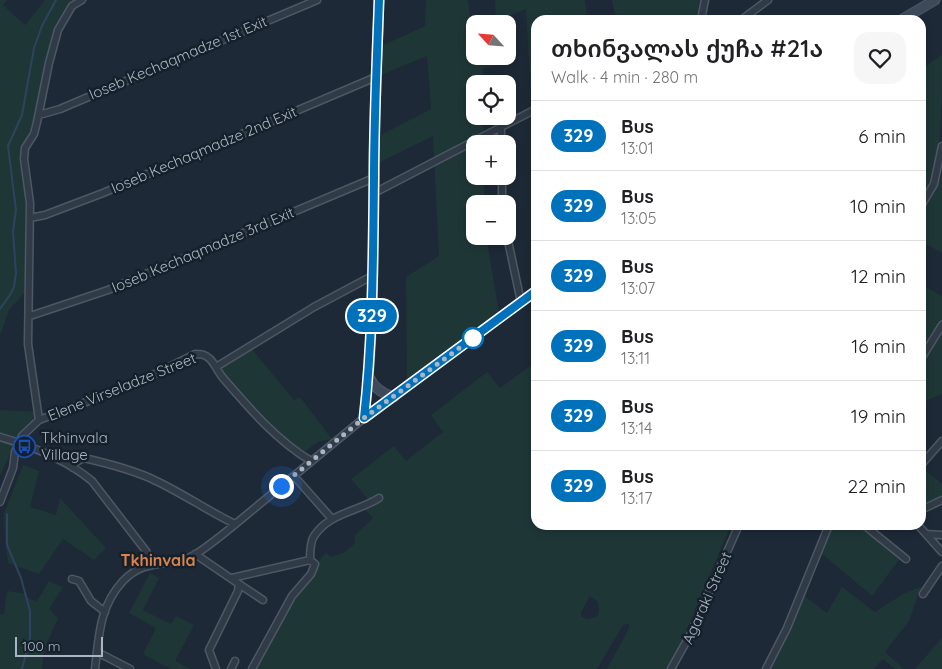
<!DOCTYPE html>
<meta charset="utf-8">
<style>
body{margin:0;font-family:Quicksand,"Noto Sans Georgian",sans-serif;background:#f6f6f6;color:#202124;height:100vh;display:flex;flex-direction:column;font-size:19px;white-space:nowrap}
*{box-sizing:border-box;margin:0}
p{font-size:16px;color:#757577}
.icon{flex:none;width:28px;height:28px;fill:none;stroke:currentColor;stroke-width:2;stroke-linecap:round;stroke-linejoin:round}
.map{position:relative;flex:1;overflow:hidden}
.drawer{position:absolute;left:531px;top:15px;width:395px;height:515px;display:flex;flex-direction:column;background:#fff;border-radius:15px;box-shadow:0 2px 8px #0003}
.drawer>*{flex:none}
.badge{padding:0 10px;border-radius:16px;font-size:18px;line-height:32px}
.needle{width:32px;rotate:296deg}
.buttons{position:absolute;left:466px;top:15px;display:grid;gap:10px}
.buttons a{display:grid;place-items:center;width:50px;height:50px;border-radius:10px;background:#fff;box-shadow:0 2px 8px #0003;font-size:25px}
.scale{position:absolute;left:15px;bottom:12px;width:88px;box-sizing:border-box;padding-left:5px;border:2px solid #a9b5c4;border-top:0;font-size:14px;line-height:18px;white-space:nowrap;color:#a9b5c4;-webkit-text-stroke:4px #16202b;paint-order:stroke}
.you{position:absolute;width:25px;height:25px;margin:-12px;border:4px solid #fff;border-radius:50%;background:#1a73e8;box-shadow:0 0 0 8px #1a73e833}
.map>.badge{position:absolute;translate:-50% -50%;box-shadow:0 0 0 2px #fff}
.round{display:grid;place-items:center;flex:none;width:52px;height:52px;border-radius:15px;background:#f6f6f6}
.head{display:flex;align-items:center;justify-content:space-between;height:85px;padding:0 20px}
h1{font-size:24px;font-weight:600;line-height:38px}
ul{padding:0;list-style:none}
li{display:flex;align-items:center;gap:15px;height:70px;padding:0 20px;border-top:1px solid #e0e0e0}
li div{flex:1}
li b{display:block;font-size:19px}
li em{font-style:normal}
li .badge{min-width:55px;font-weight:700;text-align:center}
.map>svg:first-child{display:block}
.green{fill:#1f3637;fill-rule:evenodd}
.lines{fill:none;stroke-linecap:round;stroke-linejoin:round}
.stream{stroke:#2d445d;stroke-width:2}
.street-casing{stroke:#4d5865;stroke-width:9}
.secondary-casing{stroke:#4d5865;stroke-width:11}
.street{stroke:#303b47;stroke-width:6}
.secondary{stroke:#3e4a5a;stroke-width:9}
.line-casing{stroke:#fff;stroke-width:11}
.line{stroke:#0072bc;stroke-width:8}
.walk{stroke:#a9b5c4;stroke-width:5;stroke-dasharray:0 9}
.stop-dot{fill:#fff;stroke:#0072bc;stroke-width:2.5}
.labels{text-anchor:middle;stroke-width:5;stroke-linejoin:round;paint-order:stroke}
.street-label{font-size:15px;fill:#a9b5c4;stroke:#16202b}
.poi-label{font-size:15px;fill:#a9b5c4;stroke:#16202b;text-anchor:start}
.neighbourhood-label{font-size:16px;font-weight:bold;fill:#db834e;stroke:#16202b}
</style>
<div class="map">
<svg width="942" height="669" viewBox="0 0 942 669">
<rect width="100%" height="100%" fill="#1d2936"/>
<path class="green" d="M0,0H7L3,5L25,25L45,0H74L72,6L58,30L37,122L25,149L28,190L29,288L9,310L0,336Z
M426,0H468L473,39H475V56H497V65L483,68V84H475V116H483L484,144H475V176H484V204H475V236H486L500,318L407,385L406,277L439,256L433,136L374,165L375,138L431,109L427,56L376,77L377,48L425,26Z
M495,0H585L587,20H536V109L532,111L526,9L496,21Z
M612,0H703L697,20H616Z
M942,55C942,88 942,154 932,183C929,188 925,194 921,199V69Z
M942,177V253L921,241V212Z
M926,287L942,296V394L921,403V298Z
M251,348L294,400L300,397L332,439L318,442L306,451L295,450L225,378L222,368L224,364Z
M536,362V525H731L677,652L668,669H607L629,628V624L623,625L597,669H253L293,596L315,572L321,558L326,553L331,557L345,552L355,543L354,536L373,518L364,509L370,502L351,479L394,446L406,461L443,432L431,415L487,372L500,388ZM590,596L598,602L599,612L597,617L587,619L581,616V612Z
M0,410L38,412L39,420L19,442L0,436Z
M0,439L15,444L0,476Z
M23,465L39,471L30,507L56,515L60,498L106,548L94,560L63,539L39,574L8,563L5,539L4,513Z
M925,470L942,484V497L921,509V477Z
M833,525H860L901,557L872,596L821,553Z
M150,573L159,578L143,610L171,624L176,616L194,625L175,661L191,669H171L143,654L156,628L129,613Z
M49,581L63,587L49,609L58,618L44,650L42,669H0V614H4L7,591L26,594L29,599L37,601Z
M842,587L875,612L903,594L921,587L909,621L885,652L904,669H895L883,659L874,669H769L779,654L803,595L827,613Z
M942,638V669H915Z"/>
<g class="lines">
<path class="stream" d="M0,309L10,295L14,287L16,273L13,231L16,210L8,146L22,115L34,48L42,26L56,0
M7,514V545L21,578L30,611V638L22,669"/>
<defs>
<path id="street" d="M701,20L705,0
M741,20L768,0
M39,115L60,109L317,0
M501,127V144
M502,176V204
M374,193L536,109
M921,206L934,184L942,146
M30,218L45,215L103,193L376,77
M507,236L521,302
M30,316L108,290L374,178
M921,359L942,325
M216,367L314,307L374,275
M39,420L28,344L30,203L24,159L25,148L34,134L37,122L49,63L58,30L72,6L82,0
M0,437C31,446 67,460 92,481L146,551L152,564
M921,465L942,441
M73,468L76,462L84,458C106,463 129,469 150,478C179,491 206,510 235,524
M294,476L332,519
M0,502L13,468L15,452L22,436L39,420L141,381L195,354C201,354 205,354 210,359C215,364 218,372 223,378C249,408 277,441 311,461
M921,510L942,500
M864,525L906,559
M918,525L942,552
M927,534L942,535
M195,554L239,584L238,591L209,650L216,669
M310,560C310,553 310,542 314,536C329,513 357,512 379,498
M232,578L310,560
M72,579L79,581L91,601L105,612
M239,584L263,600
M923,594L942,566
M97,652L130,669
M95,669C99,636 99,607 123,581C147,556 171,569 196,554C215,542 233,526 250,512C288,481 326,449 364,418
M231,669L235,661
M252,669L292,596L311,574L315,564L310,560
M671,669L690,635L739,525
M766,669L787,628L829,525"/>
<path id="secondary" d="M901,20L935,0
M369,377C374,388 383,394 394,397
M364,418C374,338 373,259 374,179C374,119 377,59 379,0
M364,418L536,291"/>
</defs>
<use href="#street" class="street-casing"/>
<use href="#secondary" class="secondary-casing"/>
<use href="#street" class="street"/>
<use href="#secondary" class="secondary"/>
</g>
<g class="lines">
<defs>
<path id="line" d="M379,0C377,59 374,119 374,179C373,259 373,338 364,418L536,291"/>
</defs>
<use href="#line" class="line-casing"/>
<use href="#line" class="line"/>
<path class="walk" d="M281,486L364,418L473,338"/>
</g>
<defs>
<symbol id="bus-ring" viewBox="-11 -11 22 22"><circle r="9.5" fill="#16202b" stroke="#1a4fb4" stroke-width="1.5"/><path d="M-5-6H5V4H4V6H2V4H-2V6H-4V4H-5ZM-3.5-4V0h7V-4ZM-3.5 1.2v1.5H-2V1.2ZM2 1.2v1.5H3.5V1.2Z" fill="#1a4fb4"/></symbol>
</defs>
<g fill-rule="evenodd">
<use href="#bus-ring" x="12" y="434" width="25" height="25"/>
</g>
<circle class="stop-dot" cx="473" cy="338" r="10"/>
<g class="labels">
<g class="street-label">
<text transform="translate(178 58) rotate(-23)" y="5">Ioseb Kechaqmadze 1st Exit</text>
<text transform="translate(204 150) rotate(-23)" y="5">Ioseb Kechaqmadze 2nd Exit</text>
<text transform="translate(203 250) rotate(-23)" y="5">Ioseb Kechaqmadze 3rd Exit</text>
<text transform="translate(122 387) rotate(-22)" y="5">Elene Virseladze Street</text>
<text transform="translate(707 598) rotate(-66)" y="5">Agaraki Street</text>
</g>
<g class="poi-label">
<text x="41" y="443">Tkhinvala<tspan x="41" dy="17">Village</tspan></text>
</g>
<g class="neighbourhood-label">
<text x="158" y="566">Tkhinvala</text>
</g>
</g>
</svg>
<div class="buttons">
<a><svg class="needle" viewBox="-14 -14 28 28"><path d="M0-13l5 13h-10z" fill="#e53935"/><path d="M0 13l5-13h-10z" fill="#757577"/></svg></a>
<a><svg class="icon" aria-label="locate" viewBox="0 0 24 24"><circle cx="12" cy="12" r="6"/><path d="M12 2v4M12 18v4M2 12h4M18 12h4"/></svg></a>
<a>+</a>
<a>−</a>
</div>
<div class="scale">100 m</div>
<div class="you" style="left:281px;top:486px"></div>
<b class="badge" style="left:372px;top:316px;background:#0072bc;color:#fff">329</b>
<section class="drawer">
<div class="head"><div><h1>თხინვალას ქუჩა #21ა</h1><p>Walk · 4 min · 280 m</p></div><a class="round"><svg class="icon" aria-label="heart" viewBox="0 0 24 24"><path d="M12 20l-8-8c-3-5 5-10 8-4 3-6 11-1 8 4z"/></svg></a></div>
<ul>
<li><span class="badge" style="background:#0072bc;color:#fff">329</span><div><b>Bus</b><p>13:01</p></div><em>6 min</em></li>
<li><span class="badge" style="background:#0072bc;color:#fff">329</span><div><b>Bus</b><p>13:05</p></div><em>10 min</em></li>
<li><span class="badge" style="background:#0072bc;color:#fff">329</span><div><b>Bus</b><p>13:07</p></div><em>12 min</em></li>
<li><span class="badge" style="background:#0072bc;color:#fff">329</span><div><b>Bus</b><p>13:11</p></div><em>16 min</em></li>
<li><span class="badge" style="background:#0072bc;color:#fff">329</span><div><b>Bus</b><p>13:14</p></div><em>19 min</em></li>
<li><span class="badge" style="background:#0072bc;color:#fff">329</span><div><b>Bus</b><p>13:17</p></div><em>22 min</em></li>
</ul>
</section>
</div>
